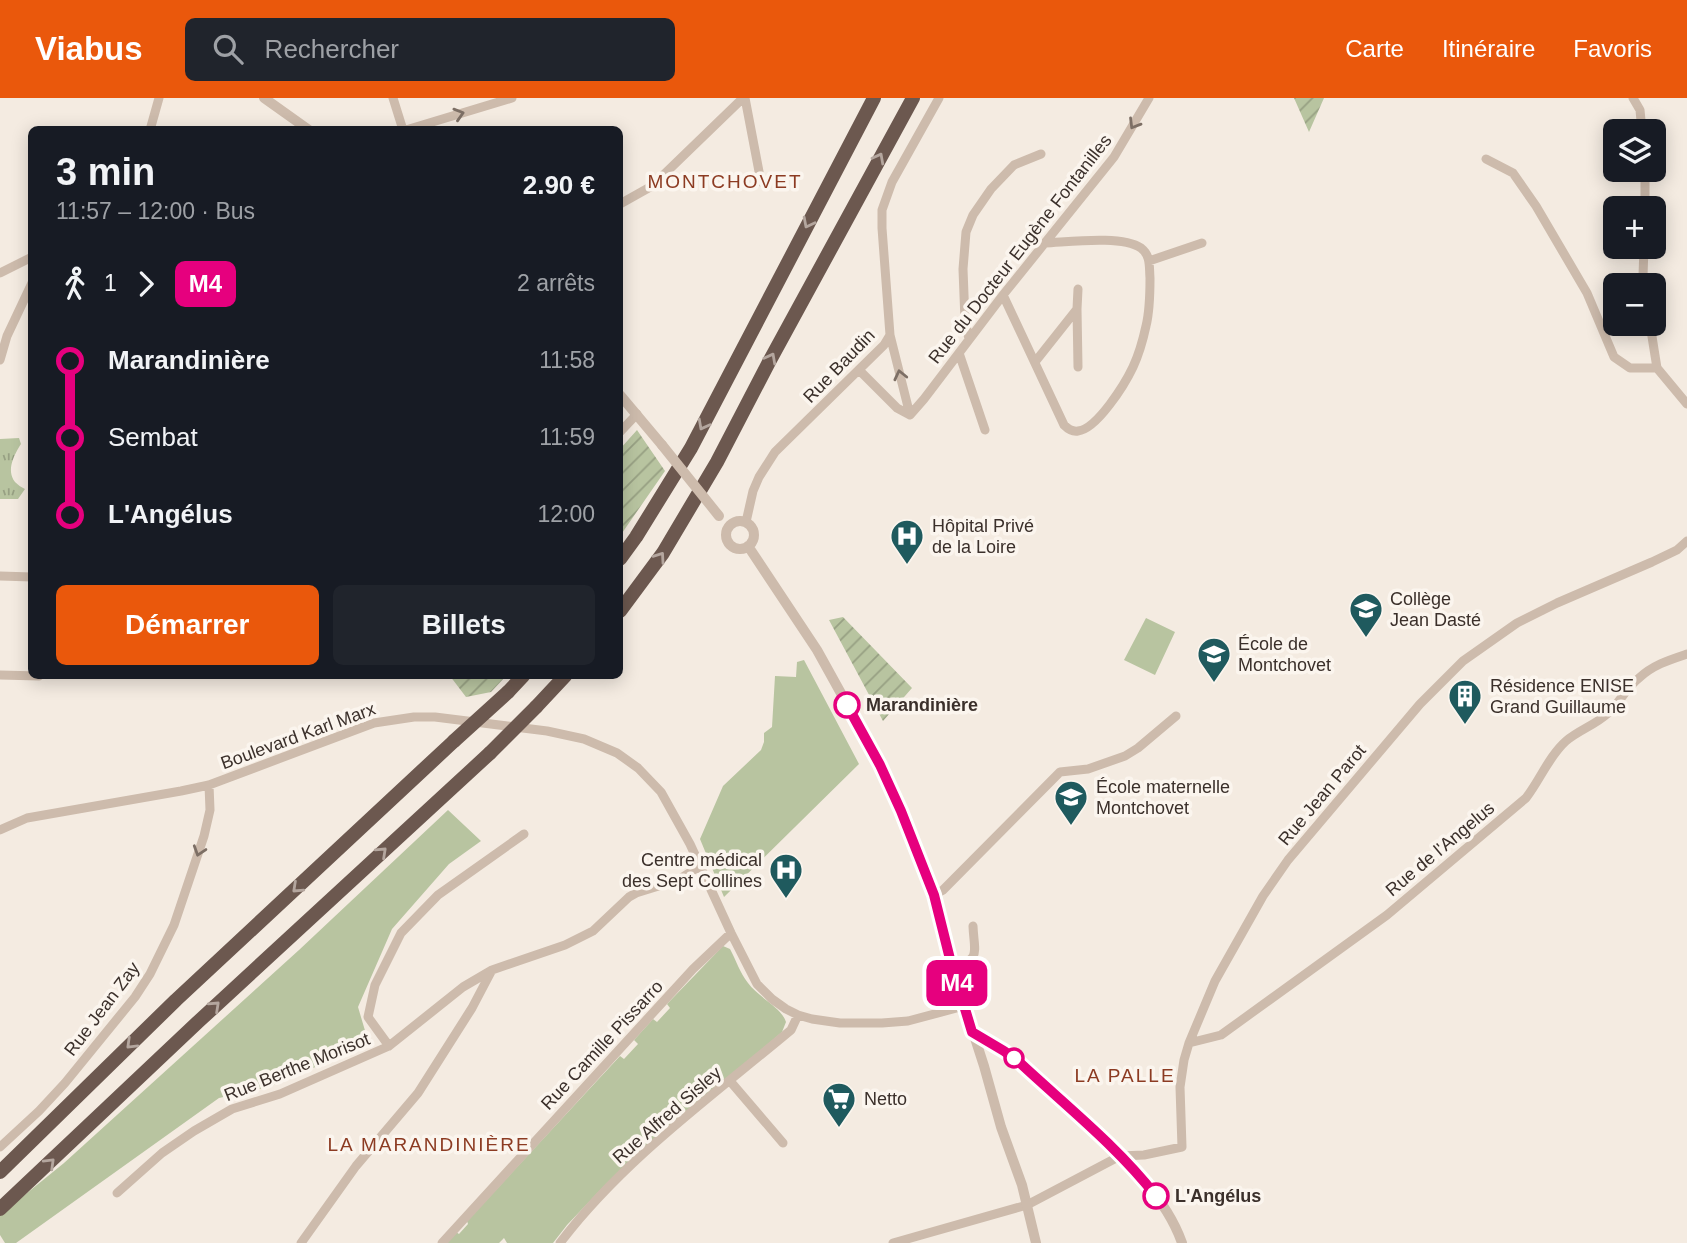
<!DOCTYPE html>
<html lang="fr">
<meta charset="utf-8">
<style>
body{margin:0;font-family:Helvetica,sans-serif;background:#20242c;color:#f1f3f6;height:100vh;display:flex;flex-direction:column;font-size:26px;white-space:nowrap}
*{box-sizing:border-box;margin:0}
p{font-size:23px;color:#9ea1a6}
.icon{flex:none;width:38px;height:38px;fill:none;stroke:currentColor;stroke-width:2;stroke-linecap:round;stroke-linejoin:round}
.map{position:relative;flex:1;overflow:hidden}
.sheet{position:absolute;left:28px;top:28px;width:595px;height:553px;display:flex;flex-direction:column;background:#171b24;border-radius:10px;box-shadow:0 4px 18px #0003}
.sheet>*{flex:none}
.badge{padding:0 14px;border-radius:10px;font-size:24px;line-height:46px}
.buttons{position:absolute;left:1603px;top:21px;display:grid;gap:14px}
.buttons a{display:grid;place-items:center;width:63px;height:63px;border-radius:10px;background:#171b24;box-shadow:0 4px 18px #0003;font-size:35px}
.map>.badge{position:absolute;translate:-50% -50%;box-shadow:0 0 0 4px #fff}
.legs{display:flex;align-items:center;gap:10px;height:77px;padding:0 28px;font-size:23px}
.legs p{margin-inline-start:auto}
.head{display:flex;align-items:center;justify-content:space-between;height:119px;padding:0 28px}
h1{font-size:38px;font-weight:800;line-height:52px}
.button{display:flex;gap:14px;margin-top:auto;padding:14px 28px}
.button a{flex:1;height:80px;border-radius:10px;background:#ea580c;color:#fff;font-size:28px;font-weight:800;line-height:80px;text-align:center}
.button a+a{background:#20242c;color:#f1f3f6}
ul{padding:0 28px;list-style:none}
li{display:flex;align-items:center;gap:24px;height:77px;font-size:26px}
li i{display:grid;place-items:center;width:10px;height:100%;margin:0 9px;background:currentColor}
li i::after{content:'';width:18px;height:18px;margin:-9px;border:5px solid;border-radius:50%;background:#171b24}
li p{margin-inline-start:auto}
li:first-child i{background:linear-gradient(#0000 50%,currentColor 0)}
li:last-child i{background:linear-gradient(currentColor 50%,#0000 0)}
header{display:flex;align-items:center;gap:42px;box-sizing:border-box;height:98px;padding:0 35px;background:#ea580c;color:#fff}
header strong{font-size:33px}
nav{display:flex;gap:38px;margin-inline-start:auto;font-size:24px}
.search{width:490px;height:63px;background:#20242c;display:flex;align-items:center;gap:18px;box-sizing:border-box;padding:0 24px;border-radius:10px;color:#9ea1a6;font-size:26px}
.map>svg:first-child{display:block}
.grass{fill:url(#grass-tufts)}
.park{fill:#b8c4a0}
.garden{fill:url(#garden-furrows)}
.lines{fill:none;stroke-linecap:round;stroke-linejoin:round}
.minor{stroke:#cdbbac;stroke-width:9}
.tertiary{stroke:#cdbbac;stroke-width:10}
.trunk{stroke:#6c584f;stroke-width:14}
.tertiary-bridge{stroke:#cdbbac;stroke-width:10}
.trunk-bridge{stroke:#6c584f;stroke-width:14}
.oneway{stroke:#7d6f65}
.oneway2{stroke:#b4a69e}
.line-1-casing{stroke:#fff;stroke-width:16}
.line-1{stroke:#e6007e;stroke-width:10}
.stop-1-dot{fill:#fff;stroke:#e6007e;stroke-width:3.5}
.labels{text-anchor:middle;stroke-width:7;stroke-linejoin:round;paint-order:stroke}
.street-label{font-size:18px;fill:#3b302b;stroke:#fbf5ee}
.poi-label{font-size:18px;fill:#3b302b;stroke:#fbf5ee;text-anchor:start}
.stop-label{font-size:18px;font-weight:bold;fill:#3b302b;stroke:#fbf5ee;text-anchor:start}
.neighbourhood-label{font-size:19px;letter-spacing:2px;fill:#8c3b22;stroke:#fbf5ee}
</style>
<header>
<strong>Viabus</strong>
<div class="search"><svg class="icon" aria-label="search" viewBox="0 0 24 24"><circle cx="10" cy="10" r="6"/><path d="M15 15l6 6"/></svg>Rechercher</div>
<nav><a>Carte</a><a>Itinéraire</a><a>Favoris</a></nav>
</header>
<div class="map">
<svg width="1687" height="1145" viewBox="0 0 1687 1145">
<defs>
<pattern id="grass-tufts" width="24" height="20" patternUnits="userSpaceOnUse" patternTransform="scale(1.75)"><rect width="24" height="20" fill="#b8c4a0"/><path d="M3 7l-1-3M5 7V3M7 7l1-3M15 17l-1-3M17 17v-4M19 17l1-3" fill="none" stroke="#97a083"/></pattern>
<pattern id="garden-furrows" width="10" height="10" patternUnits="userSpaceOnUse" patternTransform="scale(1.75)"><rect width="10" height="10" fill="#b8c4a0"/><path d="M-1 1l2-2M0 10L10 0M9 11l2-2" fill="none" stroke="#97a083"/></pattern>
</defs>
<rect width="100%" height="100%" fill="#f4ebe1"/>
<path class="grass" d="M19,340L21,346C14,357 6,372 15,384C18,387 21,389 25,391L18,401H0V341Z"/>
<path class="park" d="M1146,520L1175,534L1155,577L1124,562Z
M804,562L859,666L724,799L700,741L723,688L761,652L764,644V635L772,629L775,578L796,579L797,564Z
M448,712L481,743L449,766L392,831L358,909L369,946L269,989L219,1000L16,1145H5L0,1137V1117L64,1065L299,852Z
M723,848L730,851C736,862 740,875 748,885C758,899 782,910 786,924L782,934L607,1085L567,1127L553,1145H507L504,1140L499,1145H446L456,1134L459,1136L468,1126L467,1123L620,958L624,961L638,946L634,942L653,921L657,924L670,910L667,906Z"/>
<path class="garden" d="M1294,0H1324L1309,34Z
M637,332L665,373L620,438V351Z
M843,519L912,590L883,623L829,522Z
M450,578H506L491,594L466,599Z"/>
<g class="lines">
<path class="minor" d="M393,0L403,32
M745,0L761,84
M1633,0L1640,12L1642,33
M150,32L159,0
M406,32L512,0
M1486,61L1513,75L1536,108L1587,195L1614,259L1630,270H1657
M1645,72V110
M620,106L652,88L743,0
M1644,149L1643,178L1644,187
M1149,163L1202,145
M0,175L32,159
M1003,197L1064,327C1068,331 1072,334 1078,333C1097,331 1125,286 1133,269C1139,256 1143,242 1146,228C1150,212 1150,196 1150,180C1149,168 1151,158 1141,150C1122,137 1069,144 1045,145
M1077,211L1078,269
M1650,226L1657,270L1687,306
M890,237L910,317
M969,241L965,223L963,171L966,134L973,117L991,91L1014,67L1041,56
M959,255L985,332
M0,262L7,238L32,185
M1035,264L1077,211L1078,191
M859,272L897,310L910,317
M910,317L924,301L1003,197L1114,59L1149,0
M620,334L637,316
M746,424L753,393L759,379L775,354L884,247L890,237L882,130V112L892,84L939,0
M0,478L32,479
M0,577L39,578
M0,732L27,720L181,693L209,687L374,625L414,619H435L547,633L584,641L617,655L638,670L661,694L690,746L731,835L757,886L772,901L786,911L798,917L812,921L840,925H882L908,923L964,908
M934,797L943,792L1060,674L1088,671L1125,658L1138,650L1176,618
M952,869C982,862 974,854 973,828
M1189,945L1221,937L1387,817L1526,700C1540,682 1549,658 1566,643C1579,632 1595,627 1607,616C1619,606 1626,590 1639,580C1653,567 1669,562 1687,556
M389,948L368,919L375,887L401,835L438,797L524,736
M730,983L783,1045
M0,1049L39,1013L65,985L135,899L150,876L174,827L204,738L210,712L209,687
M117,1095L162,1055L194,1033L232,1011L280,996L389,948L463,889L492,872L565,847L593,833L629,799L636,795L678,782L700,768
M301,1145L356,1068L418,995L472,910L492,872
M442,1145L693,871L731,835
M560,1145C623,1062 711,999 791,932L798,917
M893,1145L1027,1107L1120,1058L1144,1057L1182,1049L1180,989L1184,962L1189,945L1215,883L1263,798L1288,762L1420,606L1463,563L1517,525L1557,505L1652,464L1677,452L1687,443"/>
<path class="tertiary" d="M264,0L309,32
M620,297L662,347
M726 437a14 14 0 1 1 28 0a14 14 0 1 1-28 0Z
M748,448L817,552L868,644L901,713L934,797L952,869L984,968L1001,1029L1022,1087L1036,1145
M972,934L1004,953L1019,964C1040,984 1061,1004 1083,1023C1120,1057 1165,1096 1182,1145"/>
<path class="trunk" d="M620,461L636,439L691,350L874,0
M620,513L663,455L717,364L769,264L913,0
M508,594L523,578
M536,609L565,578
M0,1074L176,902L454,643
M0,1111L199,923L490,655"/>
<path class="tertiary-bridge" d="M662,347L719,418"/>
<path class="trunk-bridge" d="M454,643L508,594
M490,655L536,609"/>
</g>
<defs><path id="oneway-chevron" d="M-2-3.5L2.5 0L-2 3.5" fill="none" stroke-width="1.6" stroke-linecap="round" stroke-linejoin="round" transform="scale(1.75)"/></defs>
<g class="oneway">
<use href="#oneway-chevron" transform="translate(459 16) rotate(-17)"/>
<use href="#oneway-chevron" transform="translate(1134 26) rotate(121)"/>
<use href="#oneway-chevron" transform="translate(900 277) rotate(-103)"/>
<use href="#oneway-chevron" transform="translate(199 753) rotate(108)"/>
</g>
<g class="oneway2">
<use href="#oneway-chevron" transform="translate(879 60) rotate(-62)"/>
<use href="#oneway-chevron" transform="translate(808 125) rotate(117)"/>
<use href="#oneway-chevron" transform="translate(771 260) rotate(-62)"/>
<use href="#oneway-chevron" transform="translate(703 327) rotate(118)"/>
<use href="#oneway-chevron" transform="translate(660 459) rotate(-55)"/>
<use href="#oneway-chevron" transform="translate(382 754) rotate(-43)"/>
<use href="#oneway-chevron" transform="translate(297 790) rotate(137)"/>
<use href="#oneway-chevron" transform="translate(215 908) rotate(-43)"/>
<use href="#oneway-chevron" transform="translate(131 946) rotate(136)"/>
<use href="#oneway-chevron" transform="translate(50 1065) rotate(-44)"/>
</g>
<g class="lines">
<defs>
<path id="line-1" d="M847,607L880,667L901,713L934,797L950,861L972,934L1004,953L1019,964C1065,1007 1117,1048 1156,1098"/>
</defs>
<use href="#line-1" class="line-1-casing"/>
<use href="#line-1" class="line-1"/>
</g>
<defs>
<symbol id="hospital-pin" viewBox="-11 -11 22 30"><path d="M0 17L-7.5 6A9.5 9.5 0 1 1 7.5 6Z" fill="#1f5a5e" stroke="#fbf5ee"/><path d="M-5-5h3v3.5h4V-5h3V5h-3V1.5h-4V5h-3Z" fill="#fff"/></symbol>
<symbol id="school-pin" viewBox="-11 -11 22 30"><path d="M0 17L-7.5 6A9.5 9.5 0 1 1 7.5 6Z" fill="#1f5a5e" stroke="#fbf5ee"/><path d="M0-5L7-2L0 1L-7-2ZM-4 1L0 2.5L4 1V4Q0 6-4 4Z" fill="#fff"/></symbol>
<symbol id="building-pin" viewBox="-11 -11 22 30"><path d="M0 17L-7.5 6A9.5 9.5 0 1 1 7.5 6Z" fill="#1f5a5e" stroke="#fbf5ee"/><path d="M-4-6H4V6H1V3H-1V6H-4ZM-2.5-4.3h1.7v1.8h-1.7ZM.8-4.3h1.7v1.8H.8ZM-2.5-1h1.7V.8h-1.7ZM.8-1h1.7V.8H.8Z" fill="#fff"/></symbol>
<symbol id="supermarket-pin" viewBox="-11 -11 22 30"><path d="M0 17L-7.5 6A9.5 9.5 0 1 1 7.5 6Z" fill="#1f5a5e" stroke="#fbf5ee"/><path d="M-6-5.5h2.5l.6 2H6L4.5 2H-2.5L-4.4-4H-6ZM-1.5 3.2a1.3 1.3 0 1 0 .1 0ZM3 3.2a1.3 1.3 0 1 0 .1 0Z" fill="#fff"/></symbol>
</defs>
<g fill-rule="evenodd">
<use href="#hospital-pin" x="888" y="419" width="38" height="52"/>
<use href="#school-pin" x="1347" y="492" width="38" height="52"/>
<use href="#school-pin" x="1195" y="537" width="38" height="52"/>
<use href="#building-pin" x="1446" y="579" width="38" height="52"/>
<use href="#school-pin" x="1052" y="680" width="38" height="52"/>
<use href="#hospital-pin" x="767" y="753" width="38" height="52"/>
<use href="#supermarket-pin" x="820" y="982" width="38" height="52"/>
</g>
<g class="stop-1-dot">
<circle cx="847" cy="607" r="12"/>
<circle cx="1014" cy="960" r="9"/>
<circle cx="1156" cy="1098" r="12"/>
</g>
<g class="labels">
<g class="street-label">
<text transform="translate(1020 151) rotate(-52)" y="6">Rue du Docteur Eugène Fontanilles</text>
<text transform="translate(839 268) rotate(-46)" y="6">Rue Baudin</text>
<text transform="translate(298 638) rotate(-20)" y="6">Boulevard Karl Marx</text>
<text transform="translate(1322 697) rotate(-50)" y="6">Rue Jean Parot</text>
<text transform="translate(1440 751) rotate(-40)" y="6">Rue de l'Angelus</text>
<text transform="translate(102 911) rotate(-53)" y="6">Rue Jean Zay</text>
<text transform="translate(602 947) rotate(-47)" y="6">Rue Camille Pissarro</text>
<text transform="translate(297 969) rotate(-22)" y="6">Rue Berthe Morisot</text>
<text transform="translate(667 1017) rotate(-41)" y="6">Rue Alfred Sisley</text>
</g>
<g class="poi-label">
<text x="932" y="434">Hôpital Privé<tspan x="932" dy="21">de la Loire</tspan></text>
<text x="1390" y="507">Collège<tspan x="1390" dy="21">Jean Dasté</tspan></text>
<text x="1238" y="552">École de<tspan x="1238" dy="21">Montchovet</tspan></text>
<text x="1490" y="594">Résidence ENISE<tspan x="1490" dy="21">Grand Guillaume</tspan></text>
<text x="1096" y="695">École maternelle<tspan x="1096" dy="21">Montchovet</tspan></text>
<text x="762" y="768" text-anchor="end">Centre médical<tspan x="762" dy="21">des Sept Collines</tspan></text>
<text x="864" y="1007">Netto</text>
</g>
<g class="stop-label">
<text x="866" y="613">Marandinière</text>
<text x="1175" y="1104">L'Angélus</text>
</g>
<g class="neighbourhood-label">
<text x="725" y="90">MONTCHOVET</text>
<text x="1125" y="984">LA PALLE</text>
<text x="429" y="1053">LA MARANDINIÈRE</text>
</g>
</g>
</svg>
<div class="buttons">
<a><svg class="icon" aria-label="layers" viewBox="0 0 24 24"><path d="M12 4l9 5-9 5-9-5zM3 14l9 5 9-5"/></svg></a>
<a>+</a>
<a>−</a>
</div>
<b class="badge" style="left:957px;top:885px;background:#e6007e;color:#fff">M4</b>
<section class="sheet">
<div class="head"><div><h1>3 min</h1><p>11:57 – 12:00 · Bus</p></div><b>2.90 €</b></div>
<div class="legs"><svg class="icon" aria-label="walk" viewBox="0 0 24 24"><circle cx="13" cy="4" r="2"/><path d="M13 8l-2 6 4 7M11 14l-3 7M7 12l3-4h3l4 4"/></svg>1<svg class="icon" aria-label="forward" viewBox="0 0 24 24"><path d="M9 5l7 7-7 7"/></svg><b class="badge" style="background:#e6007e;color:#fff">M4</b><p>2 arrêts</p></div>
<ul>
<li><i style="color:#e6007e"></i><b>Marandinière</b><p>11:58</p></li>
<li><i style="color:#e6007e"></i><span>Sembat</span><p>11:59</p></li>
<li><i style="color:#e6007e"></i><b>L'Angélus</b><p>12:00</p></li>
</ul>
<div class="button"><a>Démarrer</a><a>Billets</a></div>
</section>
</div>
